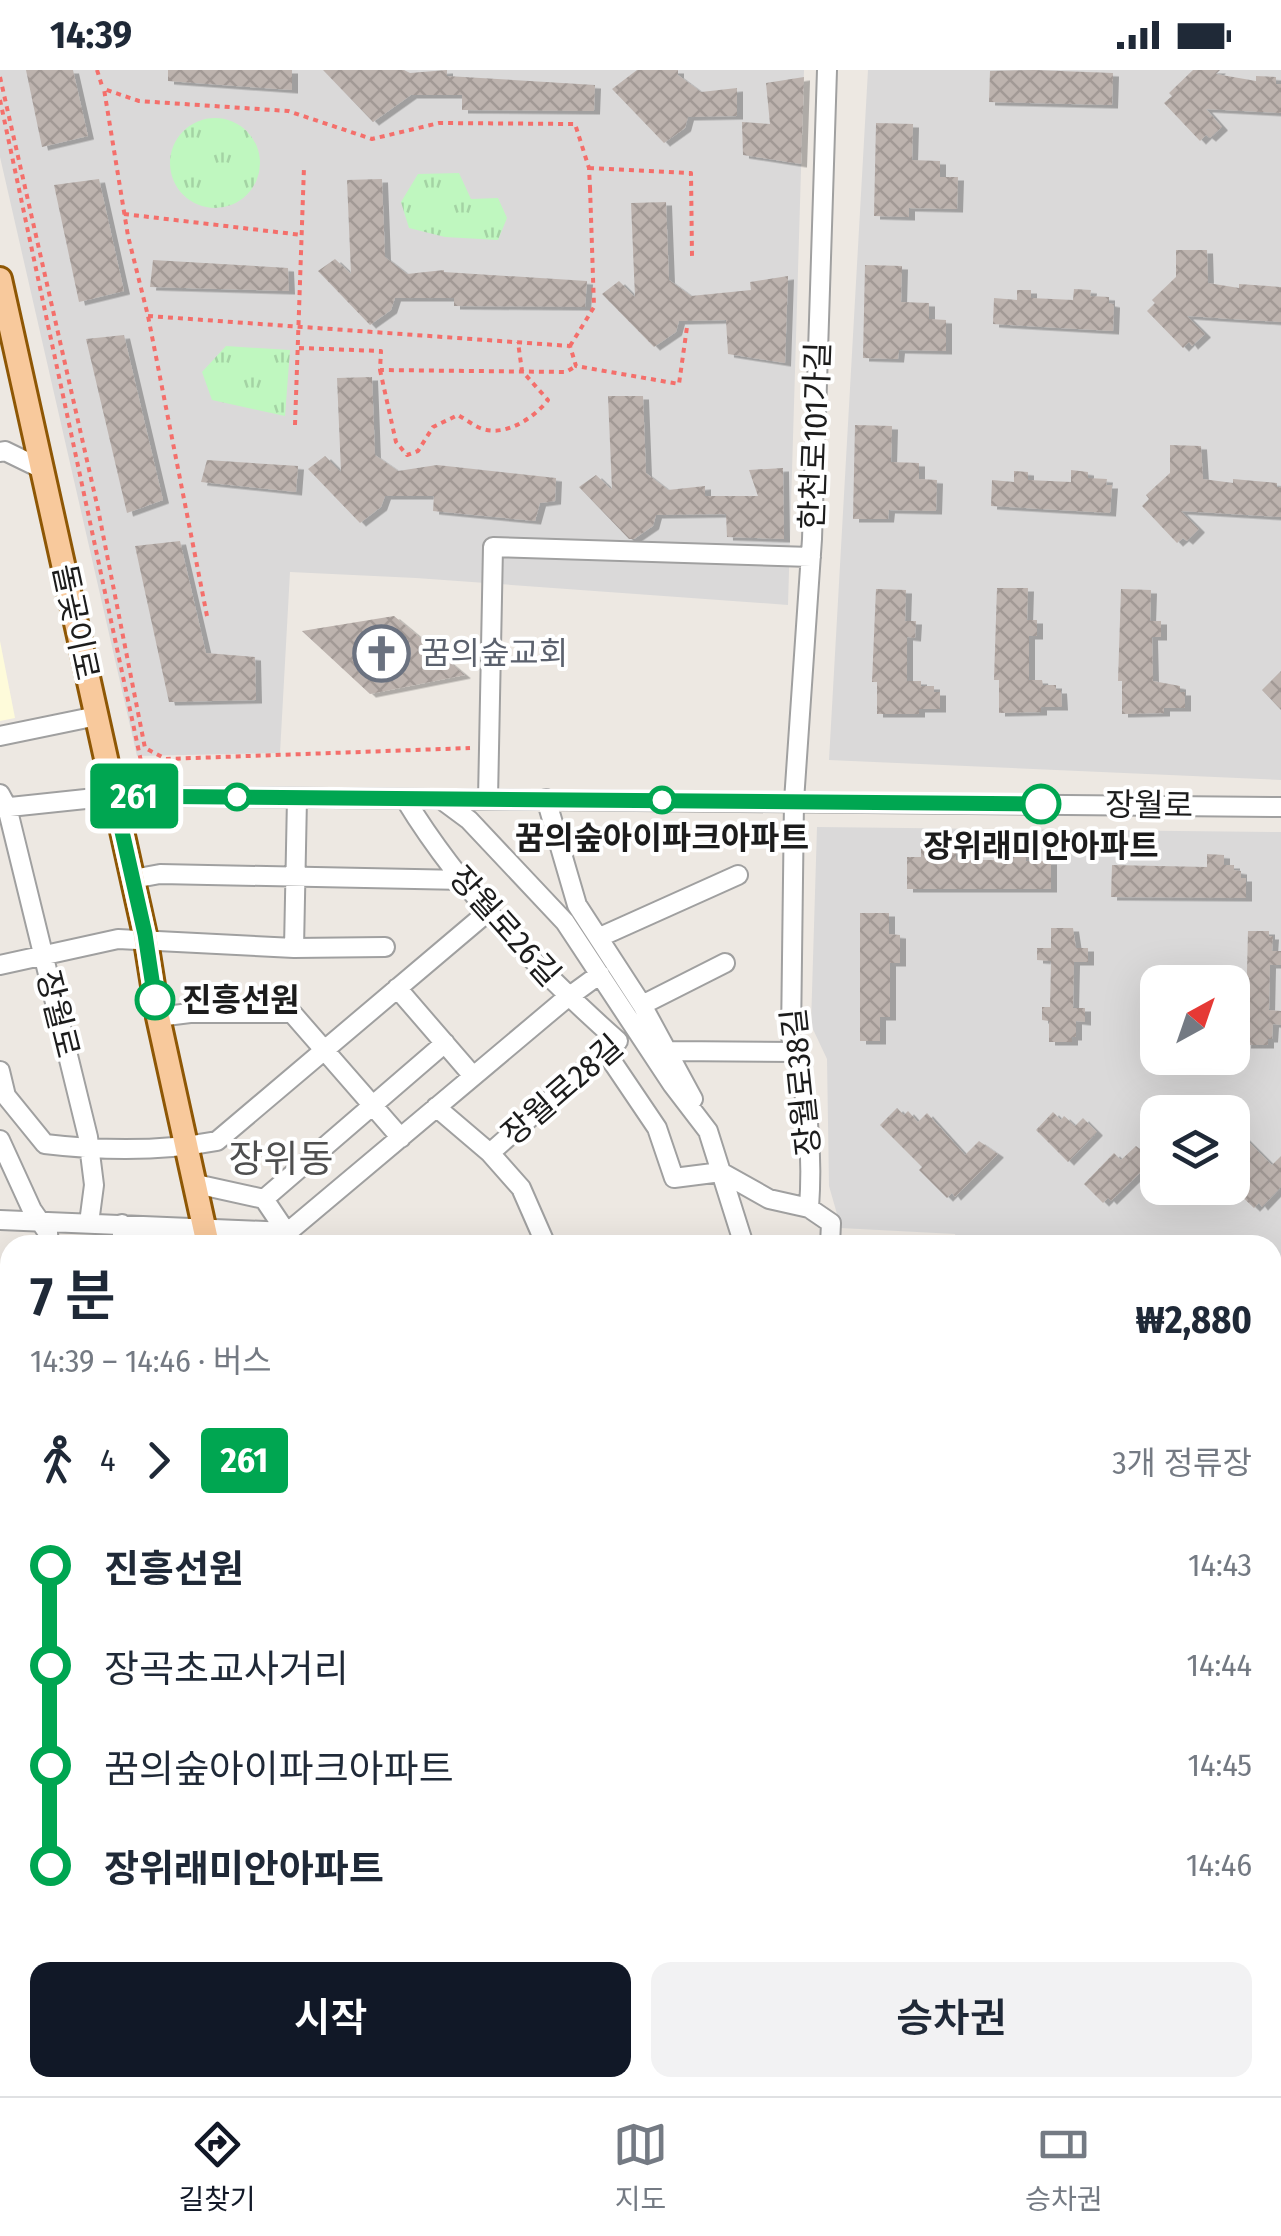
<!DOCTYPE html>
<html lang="ko">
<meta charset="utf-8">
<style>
body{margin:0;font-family:"Fira Sans Condensed","Noto Sans KR",sans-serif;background:#f2f2f3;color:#1f2937;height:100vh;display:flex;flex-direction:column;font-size:38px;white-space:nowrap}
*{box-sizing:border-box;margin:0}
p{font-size:32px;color:#747a83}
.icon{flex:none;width:55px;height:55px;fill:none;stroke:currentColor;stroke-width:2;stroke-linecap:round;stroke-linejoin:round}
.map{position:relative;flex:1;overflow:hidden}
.panel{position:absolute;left:0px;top:1165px;width:1282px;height:862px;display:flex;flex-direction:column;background:#fff;border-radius:30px 30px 0 0;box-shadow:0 10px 40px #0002}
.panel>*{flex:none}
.badge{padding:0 20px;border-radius:8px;font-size:35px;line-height:65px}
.needle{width:65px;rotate:40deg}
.tools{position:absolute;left:1140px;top:895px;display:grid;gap:20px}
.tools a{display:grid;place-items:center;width:110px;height:110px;border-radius:20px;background:#fff;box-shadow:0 10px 40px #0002;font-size:50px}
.map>.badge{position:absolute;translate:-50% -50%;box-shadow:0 0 0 5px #fff}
.legs{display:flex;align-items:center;gap:15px;height:110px;padding:0 30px;font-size:32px}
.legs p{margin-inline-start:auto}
.summary{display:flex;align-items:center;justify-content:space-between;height:170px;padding:0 30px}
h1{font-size:55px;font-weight:600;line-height:75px}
.action{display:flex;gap:20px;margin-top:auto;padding:20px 30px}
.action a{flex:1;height:115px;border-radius:20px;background:#111827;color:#fff;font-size:40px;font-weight:600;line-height:115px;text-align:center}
.action a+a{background:#f2f2f3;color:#1f2937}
ul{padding:0 30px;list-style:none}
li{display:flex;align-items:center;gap:35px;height:100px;font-size:38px}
li i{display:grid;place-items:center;width:15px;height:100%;margin:0 12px;background:currentColor}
li i::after{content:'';width:25px;height:25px;margin:-12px;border:8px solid;border-radius:50%;background:#fff}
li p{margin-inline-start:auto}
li:first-child i{background:linear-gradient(#0000 50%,currentColor 0)}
li:last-child i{background:linear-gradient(currentColor 50%,#0000 0)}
.status{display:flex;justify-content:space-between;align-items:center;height:70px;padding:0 50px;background:#fff;direction:ltr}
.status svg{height:28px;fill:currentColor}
.tabs{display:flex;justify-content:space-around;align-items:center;height:140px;border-top:2px solid #e0e1e3;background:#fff;font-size:28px;color:#747a83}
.tabs a{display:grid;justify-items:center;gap:5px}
.tabs .selected{color:#111827}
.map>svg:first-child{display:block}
.residential{fill:#dad9d9;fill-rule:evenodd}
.education{fill:#fefbda}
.construction{fill:url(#construction-furrows)}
.park{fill:url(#park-tufts)}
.building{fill:url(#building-cross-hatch);filter:url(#shadow)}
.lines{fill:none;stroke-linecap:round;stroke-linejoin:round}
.minor-casing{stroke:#a0a0a0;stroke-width:22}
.major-casing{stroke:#8e5705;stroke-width:28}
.path{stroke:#f46f6b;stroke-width:4;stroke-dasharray:5 5;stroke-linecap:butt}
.minor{stroke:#fff;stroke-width:18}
.major{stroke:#f8c99c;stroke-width:22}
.line-1-casing{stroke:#fff;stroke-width:22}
.line-1{stroke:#00a651;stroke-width:15}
.stop-1-dot{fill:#fff;stroke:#00a651;stroke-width:5}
.labels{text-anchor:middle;stroke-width:8;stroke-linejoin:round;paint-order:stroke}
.street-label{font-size:32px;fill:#1c1c1c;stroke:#fff}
.worship-label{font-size:32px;fill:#5b616d;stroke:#fff;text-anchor:start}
.stop-label{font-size:32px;font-weight:bold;fill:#1c1c1c;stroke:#fff}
.quarter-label{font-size:38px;fill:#4f4f4f;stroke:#fff}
</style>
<div class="status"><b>14:39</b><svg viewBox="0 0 49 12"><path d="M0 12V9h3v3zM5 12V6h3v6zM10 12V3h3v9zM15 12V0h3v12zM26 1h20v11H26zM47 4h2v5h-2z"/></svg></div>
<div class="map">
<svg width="1281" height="2026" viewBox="0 0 1281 2026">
<defs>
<pattern id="construction-furrows" width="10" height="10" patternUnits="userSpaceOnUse" patternTransform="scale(2.5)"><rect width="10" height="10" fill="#c1bfae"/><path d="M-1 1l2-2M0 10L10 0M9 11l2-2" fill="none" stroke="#a5a495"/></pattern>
<pattern id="park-tufts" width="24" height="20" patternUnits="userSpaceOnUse" patternTransform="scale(2.5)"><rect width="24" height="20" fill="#bff7bf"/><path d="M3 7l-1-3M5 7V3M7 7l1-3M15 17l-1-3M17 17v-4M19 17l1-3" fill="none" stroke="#a4d3a4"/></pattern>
<pattern id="building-cross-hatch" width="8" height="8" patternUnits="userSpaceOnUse" patternTransform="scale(2.5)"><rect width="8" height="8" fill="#bdb3ae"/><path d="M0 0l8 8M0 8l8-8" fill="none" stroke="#a29995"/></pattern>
<filter id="shadow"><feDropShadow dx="6" dy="3.5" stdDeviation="0" flood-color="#0004"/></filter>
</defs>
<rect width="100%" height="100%" fill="#ede8e2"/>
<path class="residential" d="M0,0H804L788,535L416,508L290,502L280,683L137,686L0,87Z
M868,0H1281V710L829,690Z
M817,757L1281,762V1395H1272V1175H957L955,1164L841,1158L829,1116L827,989L811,955ZM1158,912H1232V988H1158ZM1158,1042H1232V1118H1158Z
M1281,1814V2026H387L388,2018H1272V1815Z"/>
<path class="education" d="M0,571L15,648L0,651Z"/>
<path class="construction" d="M0,1816L10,1820V2018H350V2026H0Z"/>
<path class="park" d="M170 93a45 45 0 1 1 90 0a45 45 0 1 1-90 0Z
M459,103L471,129L498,128L507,148L498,170L445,167L409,158L401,132L418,104Z
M226,276L290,280L285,346L212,330L202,302Z"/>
<path class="building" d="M26,0H73L88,66L42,77Z
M168,0H292V20L168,11Z
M323,0H404L410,3L447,0V6L595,15L594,41L462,40V25H411L373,52Z
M637,0H678V5L701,22L737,18V46L688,47L685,58L664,73L612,19Z
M1034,0L1113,3L1112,35L989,32L990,1Z
M1193,0H1220L1216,4L1256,11V6L1276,7V14H1281V43L1206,39L1222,57L1210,68L1206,65L1200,71L1164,33L1172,26L1169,23Z
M804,7L801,94L743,85L742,52L770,54L766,13Z
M876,53L913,54L912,90L940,91V107H958L957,139L909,138V147L874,146Z
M99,109L124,221L79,232L54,115Z
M382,109L385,187L407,204L444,200V202L587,211L585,237L454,236V228H395L391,240L370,255L318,201L335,189L351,204L347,110Z
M666,132L669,210L691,226L751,220L750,212L788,206L785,293L728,284L726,250L679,251L676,262L654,277L602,224L619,211L635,227L631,133Z
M1176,180H1207L1208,213L1239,218V214L1281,217V252L1187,246L1205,264L1192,276L1189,272L1183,278L1147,241L1155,233L1152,230L1176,207Z
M153,190L288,198L289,221L150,217Z
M865,195L902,196L901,232L929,233V249L946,250V281L899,280L898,289L863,288Z
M1074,219L1091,220L1090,226L1109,227V233L1114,234L1113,261L993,254L994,228L1017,230V220H1031V228L1073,230Z
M124,265L163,430L127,443L86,269Z
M372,307L375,385L398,401L437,395L556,408L555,431L540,433L535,451L433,441L434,426H385L381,437L360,453L308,399L325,386L341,402L337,308Z
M608,326H643L646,403L668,420L705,416V426H758L749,400L783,398L784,469L727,467L726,444L656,445L653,456L634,469H629L579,417L596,405L612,420Z
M855,355L892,356L891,392L919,393V409L937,410L936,441L889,440L888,449H853Z
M1170,375L1201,376L1203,409L1233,413V409L1277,413V417H1281V447L1181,441L1199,459L1187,471L1183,468L1177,473L1142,436L1149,429L1146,425L1170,403Z
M207,390L298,396L296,422L201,412Z
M1071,400L1088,402V408L1107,409L1106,415H1112L1110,443L991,436L992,410L1014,412V401L1028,402V410L1071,412Z
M180,471L206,583L255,587L256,630L169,632L135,476Z
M997,518H1028L1027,550H1037V566H1029V610H1042L1043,615H1056V620H1061L1062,637H1041V642L999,643V610H994Z
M876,519L906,520L905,551H916L915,568L907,567V611H921V616H934V622H940V639H919V644H877V612H872Z
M1121,519L1151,520L1150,551H1161V567H1152L1153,611L1180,616V622H1185V638H1164V643L1122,644V611H1118Z
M394,546L465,605L370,624L302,561Z
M1281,601V640L1262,620Z
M921,779H956V790H994V781H1026V791H1051V819H907V787H921Z
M1207,784L1224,785V795H1234V800L1241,801V808H1246V828L1111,827L1112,795L1207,797Z
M860,843H889V864L900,865V893H890V947H880V971H860Z
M1051,858H1073L1076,878H1088V892H1074L1073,938H1085V952L1076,951V967H1072V972H1049V951L1042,950V937H1050L1051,891L1037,890V878H1051Z
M1248,861H1269V866H1273L1272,881H1281V895H1270L1269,940L1281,941V955L1273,954L1272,969H1268V975H1245L1246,953H1238L1239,940H1246Z
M897,1038L904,1045L908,1041L918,1052L927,1043L965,1085L979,1071L998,1084L955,1127L952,1123L947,1128L919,1100L922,1097L880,1055Z
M1053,1042L1061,1050L1064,1046L1075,1056L1083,1048L1097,1062L1068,1092L1036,1060Z
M1232,1055L1272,1095L1281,1086V1117L1262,1137L1259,1133L1254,1138L1232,1117Z
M1136,1076L1154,1089L1111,1131L1108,1128L1103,1133L1084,1114L1114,1083L1121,1090Z"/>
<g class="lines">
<defs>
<path id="minor" d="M0,382L5,381L42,399
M0,666L97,646
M0,724L7,737L88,1067L94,1115L89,1153
M405,729C459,818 540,902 618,971
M488,729L493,477L811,487
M546,729L577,835L642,935L693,1029
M442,730L469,750L565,852L672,1014L708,1061L744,1175
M0,738L114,726L1281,737
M133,809L160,804L464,810
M600,867L738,805
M294,878L297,728
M0,895L118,869L294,878L385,877
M397,918L473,1006
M642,935L725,893
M158,947L190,943H292L401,1068
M605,981L657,1058L674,1108L721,1102L769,1129L809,1138L831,1153L830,1175
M670,981L796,982
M0,1001L6,1026L45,1074C103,1081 159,1082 217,1071L490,840
M436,1037L490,1083L521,1118L546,1175
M0,1070L32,1140L48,1163L49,1175
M490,1083L611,976
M196,1114L264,1129L445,973
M264,1129L295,1175
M809,1138C813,1082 808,1020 791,967L794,731L812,469L827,0
M0,1150L288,1162L563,931L600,904
M122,1154V1175
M0,1327L10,1326
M1272,1412H1281
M0,1452L10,1451
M1272,1590L1281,1601
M0,1667L10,1647
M0,1679L10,1681
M1272,1788L1281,1787
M0,1801L10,1805
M842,2018L843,2026"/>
<path id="major" d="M0,209L145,865L158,947L208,1175
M376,2026L377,2018"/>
</defs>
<use href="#minor" class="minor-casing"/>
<use href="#major" class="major-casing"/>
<path class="path" d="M97,0L103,19
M0,7L98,439L145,678L166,689L470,678
M0,30L145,710
M589,98L691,103L692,186
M124,144L302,165
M148,246L570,276L576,296L679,314L687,257
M570,276L594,237L590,117
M299,278L381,281L380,300L566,302L576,296
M380,300L396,372L407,385L418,381L433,357L458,345C465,349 473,355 480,358C504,368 534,348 548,330L522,301L518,272
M295,355L304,97
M207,546L148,246L128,166L104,19L139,31L288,41L372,69L439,53L575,54L589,98L590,118
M1272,1957L1281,1954
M1180,2018L1183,2026
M510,2021V2026
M1070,2026L1097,2018"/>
<use href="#minor" class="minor"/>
<use href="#major" class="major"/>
</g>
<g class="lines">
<defs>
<path id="line-1" d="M155,930L145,864L114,726L1041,734"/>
</defs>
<use href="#line-1" class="line-1-casing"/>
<use href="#line-1" class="line-1"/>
</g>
<defs>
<symbol id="church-ring" viewBox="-11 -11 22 22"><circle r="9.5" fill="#fff" stroke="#6b7280" stroke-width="1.5"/><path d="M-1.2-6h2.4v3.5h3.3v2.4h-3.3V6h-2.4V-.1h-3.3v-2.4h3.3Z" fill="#6b7280"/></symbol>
</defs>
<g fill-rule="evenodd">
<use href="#church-ring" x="350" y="552" width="63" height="63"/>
</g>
<g class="stop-1-dot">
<circle cx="237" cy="727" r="12"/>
<circle cx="662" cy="730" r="12"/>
<circle cx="1041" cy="734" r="18"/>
<circle cx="155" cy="930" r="18"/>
</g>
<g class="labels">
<g class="street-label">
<text transform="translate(815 366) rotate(-88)" y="11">한천로101가길</text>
<text transform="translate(76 552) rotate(78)" y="11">돌곶이로</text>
<text transform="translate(1149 735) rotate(1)" y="11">장월로</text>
<text transform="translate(505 856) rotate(48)" y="11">장월로26길</text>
<text transform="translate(58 944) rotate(76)" y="11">장월로</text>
<text transform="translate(801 1012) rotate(-96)" y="11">장월로38길</text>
<text transform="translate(562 1020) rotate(-41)" y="11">장월로28길</text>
</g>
<g class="worship-label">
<text x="421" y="594">꿈의숲교회</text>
</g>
<g class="stop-label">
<text x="662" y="779">꿈의숲아이파크아파트</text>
<text x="1041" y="787">장위래미안아파트</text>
<text x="182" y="941" text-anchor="start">진흥선원</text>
</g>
<g class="quarter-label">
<text x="281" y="1102">장위동</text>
</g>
</g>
</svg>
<div class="tools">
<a><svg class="needle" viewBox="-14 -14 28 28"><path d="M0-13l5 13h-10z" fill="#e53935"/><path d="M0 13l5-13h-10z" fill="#747a83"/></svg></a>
<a><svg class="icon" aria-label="layers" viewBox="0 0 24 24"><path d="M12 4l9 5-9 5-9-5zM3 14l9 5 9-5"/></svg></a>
</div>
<b class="badge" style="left:134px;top:726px;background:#00a651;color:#fff">261</b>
<section class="panel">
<div class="summary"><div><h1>7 분</h1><p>14:39 – 14:46 · 버스</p></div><b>₩2,880</b></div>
<div class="legs"><svg class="icon" aria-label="walk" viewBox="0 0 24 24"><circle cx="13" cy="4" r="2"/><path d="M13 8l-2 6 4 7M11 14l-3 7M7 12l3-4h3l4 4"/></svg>4<svg class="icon" aria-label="forward" viewBox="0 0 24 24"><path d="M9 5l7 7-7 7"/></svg><b class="badge" style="background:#00a651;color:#fff">261</b><p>3개 정류장</p></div>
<ul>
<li><i style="color:#00a651"></i><b>진흥선원</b><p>14:43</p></li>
<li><i style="color:#00a651"></i><span>장곡초교사거리</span><p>14:44</p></li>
<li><i style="color:#00a651"></i><span>꿈의숲아이파크아파트</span><p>14:45</p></li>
<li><i style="color:#00a651"></i><b>장위래미안아파트</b><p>14:46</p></li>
</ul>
<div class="action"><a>시작</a><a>승차권</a></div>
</section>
</div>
<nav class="tabs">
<a class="selected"><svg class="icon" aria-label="directions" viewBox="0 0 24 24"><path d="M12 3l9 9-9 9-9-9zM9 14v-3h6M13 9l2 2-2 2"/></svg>길찾기</a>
<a><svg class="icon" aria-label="map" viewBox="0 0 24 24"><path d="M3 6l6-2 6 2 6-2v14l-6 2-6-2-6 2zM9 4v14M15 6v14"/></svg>지도</a>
<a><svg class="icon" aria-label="tickets" viewBox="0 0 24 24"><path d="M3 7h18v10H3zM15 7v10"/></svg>승차권</a>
</nav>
